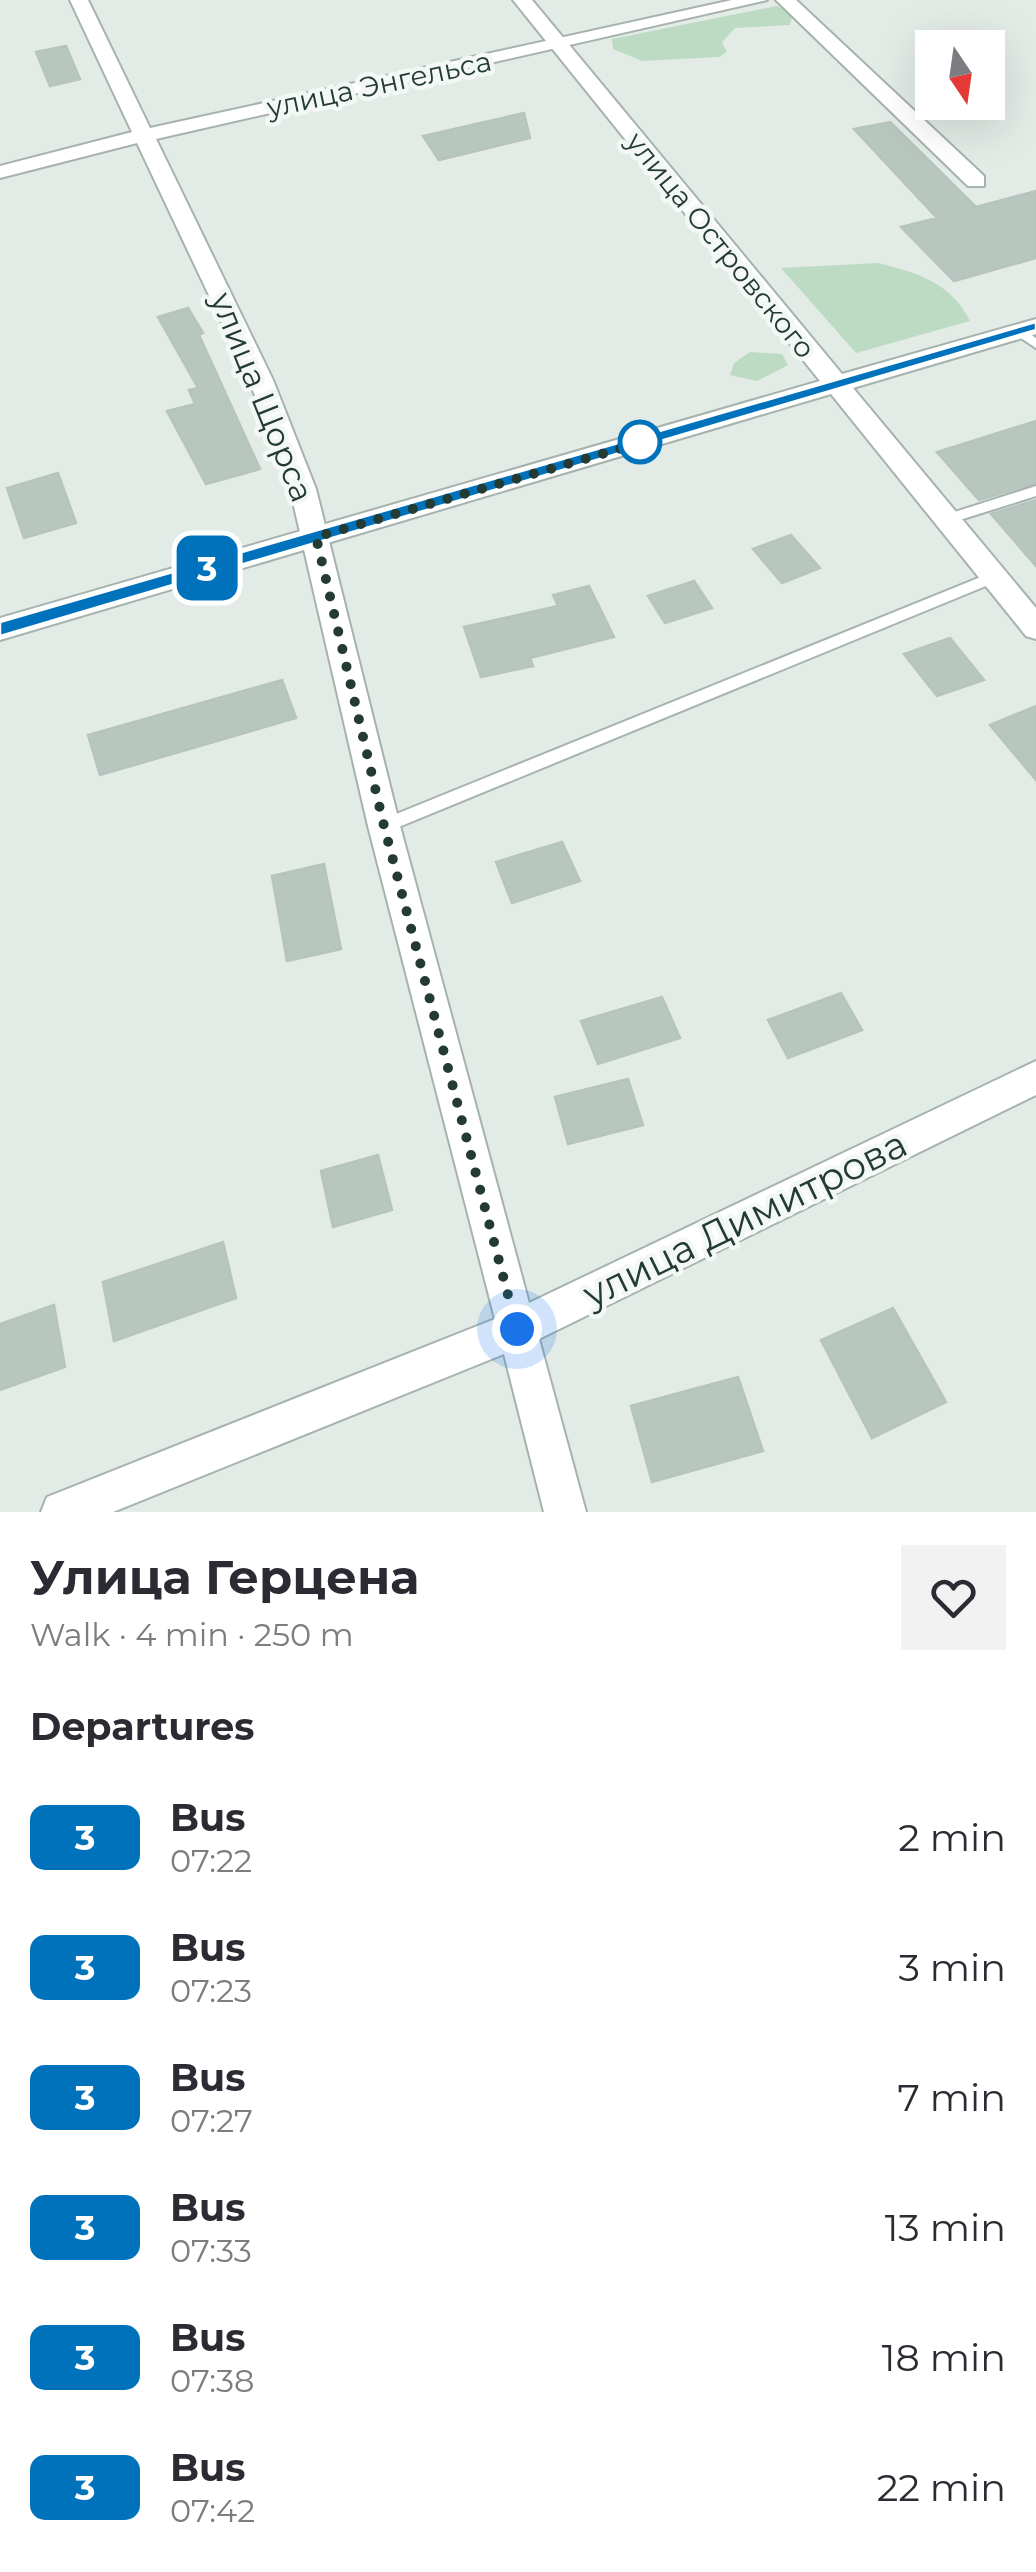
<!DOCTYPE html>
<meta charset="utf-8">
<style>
body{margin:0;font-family:Montserrat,sans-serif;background:#f2f2f3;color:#2b2b33;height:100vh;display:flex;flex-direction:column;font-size:38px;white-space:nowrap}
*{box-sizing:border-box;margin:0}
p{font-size:32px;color:#7c7c81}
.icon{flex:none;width:55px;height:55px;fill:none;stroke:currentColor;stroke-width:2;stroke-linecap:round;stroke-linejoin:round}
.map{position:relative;height:1512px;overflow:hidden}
.drawer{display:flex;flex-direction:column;background:#fff;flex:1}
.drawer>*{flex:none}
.badge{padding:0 20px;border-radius:15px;font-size:35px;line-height:65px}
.needle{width:65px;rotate:167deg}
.controls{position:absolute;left:915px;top:30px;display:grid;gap:20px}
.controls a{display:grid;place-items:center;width:90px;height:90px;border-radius:0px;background:#fff;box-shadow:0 10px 40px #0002;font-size:50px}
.you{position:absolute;width:50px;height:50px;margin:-25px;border:8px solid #fff;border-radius:50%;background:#1a73e8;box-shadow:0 0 0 15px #1a73e833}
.map>.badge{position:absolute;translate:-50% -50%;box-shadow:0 0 0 5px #fff}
h2{padding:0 30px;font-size:38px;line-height:90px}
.round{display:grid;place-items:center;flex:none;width:105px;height:105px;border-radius:0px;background:#f2f2f3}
.overview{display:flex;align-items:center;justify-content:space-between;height:170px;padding:0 30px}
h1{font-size:48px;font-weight:700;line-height:75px}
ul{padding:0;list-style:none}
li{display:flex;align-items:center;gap:30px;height:130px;padding:0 30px}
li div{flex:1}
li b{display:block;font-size:38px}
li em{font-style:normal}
li .badge{min-width:110px;font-weight:700;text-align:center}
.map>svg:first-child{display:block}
.green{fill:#bddbc3}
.building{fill:#b8c6c0;stroke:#b6c4bd;stroke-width:2.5}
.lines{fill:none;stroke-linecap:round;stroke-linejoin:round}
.service-casing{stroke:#a6b3ad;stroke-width:4}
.minor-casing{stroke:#a6b3ad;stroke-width:4}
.tertiary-casing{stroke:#a6b3ad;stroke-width:4}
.service{fill:#fff;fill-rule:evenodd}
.minor{fill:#fff;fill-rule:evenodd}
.tertiary{fill:#fff;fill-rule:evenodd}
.line{fill:#0072bc;stroke:#fff;stroke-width:2.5}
.walk{stroke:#243b33;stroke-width:10;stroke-dasharray:0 18}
.stop-dot{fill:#fff;stroke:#0072bc;stroke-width:5}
.labels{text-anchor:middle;stroke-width:9;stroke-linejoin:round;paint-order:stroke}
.far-street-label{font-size:28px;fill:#243b33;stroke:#f3f8f5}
.street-label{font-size:32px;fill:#243b33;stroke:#f3f8f5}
.near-street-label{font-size:38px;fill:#243b33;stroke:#f3f8f5}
</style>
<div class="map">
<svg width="1036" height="1512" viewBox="0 0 1036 1512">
<rect width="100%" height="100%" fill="#e3ebe7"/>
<path class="green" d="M777,6L793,14L790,25L735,28L722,42L727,52L719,57L642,61L613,49L612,39Z
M878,263C917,273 951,282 970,321L856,353L781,268Z
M750,352L782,354L788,365L757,381L730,375L734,363Z"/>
<path class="building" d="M66,46L80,79L50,86L36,52Z
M524,113L530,138L439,160L423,136Z
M890,122L976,207L1036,191V258L954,281L901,227L937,218L854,129Z
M188,308L203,333L199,335L260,469L206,484L167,411L195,404L189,390L198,388L158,317Z
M1036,421V483L979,500L937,452Z
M58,473L76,523L24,538L7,488Z
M1036,500V566L991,514Z
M791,535L820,568L782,583L753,549Z
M694,581L712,608L665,623L648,596Z
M589,586L614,637L530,658L533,666L481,677L464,627L558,606L553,595Z
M950,638L984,680L937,696L904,654Z
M282,680L296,718L100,775L88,735Z
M1036,706V780L990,725Z
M562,842L580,881L512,903L496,862Z
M324,864L341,949L287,961L272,876Z
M841,993L862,1030L788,1058L768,1020Z
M662,997L680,1038L598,1064L581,1021Z
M628,1079L643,1125L568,1144L555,1097Z
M378,1155L392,1210L333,1227L321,1171Z
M223,1242L236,1298L114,1341L103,1282Z
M54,1305L65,1367L0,1390V1324Z
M893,1308L946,1402L872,1438L821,1340Z
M738,1377L763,1451L652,1482L631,1406Z"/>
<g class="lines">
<defs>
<path id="service" d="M1019,327L1036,338V348L1015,334L1013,331Z
M1036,486V496L947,524L940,519L942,516Z
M993,572L1000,577L998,581L389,831L384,832L379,831L376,826L379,821Z"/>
<path id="minor" d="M70,0H88L150,128L732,0H767L156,139L273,380L316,489L400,826L529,1303L1036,1061V1095L539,1339L586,1512H544L504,1354L113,1512H41L47,1497L495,1319L368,826L290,489L249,380L137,143L0,178V166L132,132Z
M776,0H796L984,176V186H968Z"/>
<path id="tertiary" d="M513,0H532L842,374L1036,319V334L853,388L1036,608V639L1026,636L831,394L0,640V618L820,381Z"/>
</defs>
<use href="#service" class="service-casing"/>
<use href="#minor" class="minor-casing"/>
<use href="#tertiary" class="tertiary-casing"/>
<use href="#service" class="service"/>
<use href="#minor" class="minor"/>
<use href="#tertiary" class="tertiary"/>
</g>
<path class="line" d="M1036,322V330L0,636V622Z"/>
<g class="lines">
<path class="walk" d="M517,1329L384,826L316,537L650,440L640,442"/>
</g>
<circle class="stop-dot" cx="640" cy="442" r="20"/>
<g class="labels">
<g class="far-street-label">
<text transform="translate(379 84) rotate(-12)" y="10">улица Энгельса</text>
<text transform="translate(721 245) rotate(51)" y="10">улица Островского</text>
</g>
<g class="street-label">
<text transform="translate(262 397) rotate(68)" y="11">улица Щорса</text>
</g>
<g class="near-street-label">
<text transform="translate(745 1219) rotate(-26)" y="13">улица Димитрова</text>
</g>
</g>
</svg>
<div class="controls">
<a><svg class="needle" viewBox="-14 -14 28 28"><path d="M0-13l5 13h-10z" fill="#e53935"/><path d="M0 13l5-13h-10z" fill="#7c7c81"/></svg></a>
</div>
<div class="you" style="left:517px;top:1329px"></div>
<b class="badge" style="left:207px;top:568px;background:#0072bc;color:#fff">3</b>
</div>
<section class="drawer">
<div class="overview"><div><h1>Улица Герцена</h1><p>Walk · 4 min · 250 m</p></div><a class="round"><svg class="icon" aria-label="heart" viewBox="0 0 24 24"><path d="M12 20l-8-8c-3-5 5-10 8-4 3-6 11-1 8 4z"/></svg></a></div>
<h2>Departures</h2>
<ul>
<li><span class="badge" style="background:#0072bc;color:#fff">3</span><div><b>Bus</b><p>07:22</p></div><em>2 min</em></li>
<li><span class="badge" style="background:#0072bc;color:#fff">3</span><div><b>Bus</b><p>07:23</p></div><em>3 min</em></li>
<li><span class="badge" style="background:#0072bc;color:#fff">3</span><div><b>Bus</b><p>07:27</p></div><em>7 min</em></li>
<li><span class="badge" style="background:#0072bc;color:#fff">3</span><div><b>Bus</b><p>07:33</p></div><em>13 min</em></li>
<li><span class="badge" style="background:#0072bc;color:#fff">3</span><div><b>Bus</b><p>07:38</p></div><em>18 min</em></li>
<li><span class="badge" style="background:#0072bc;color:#fff">3</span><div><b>Bus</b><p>07:42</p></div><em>22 min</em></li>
</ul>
</section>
